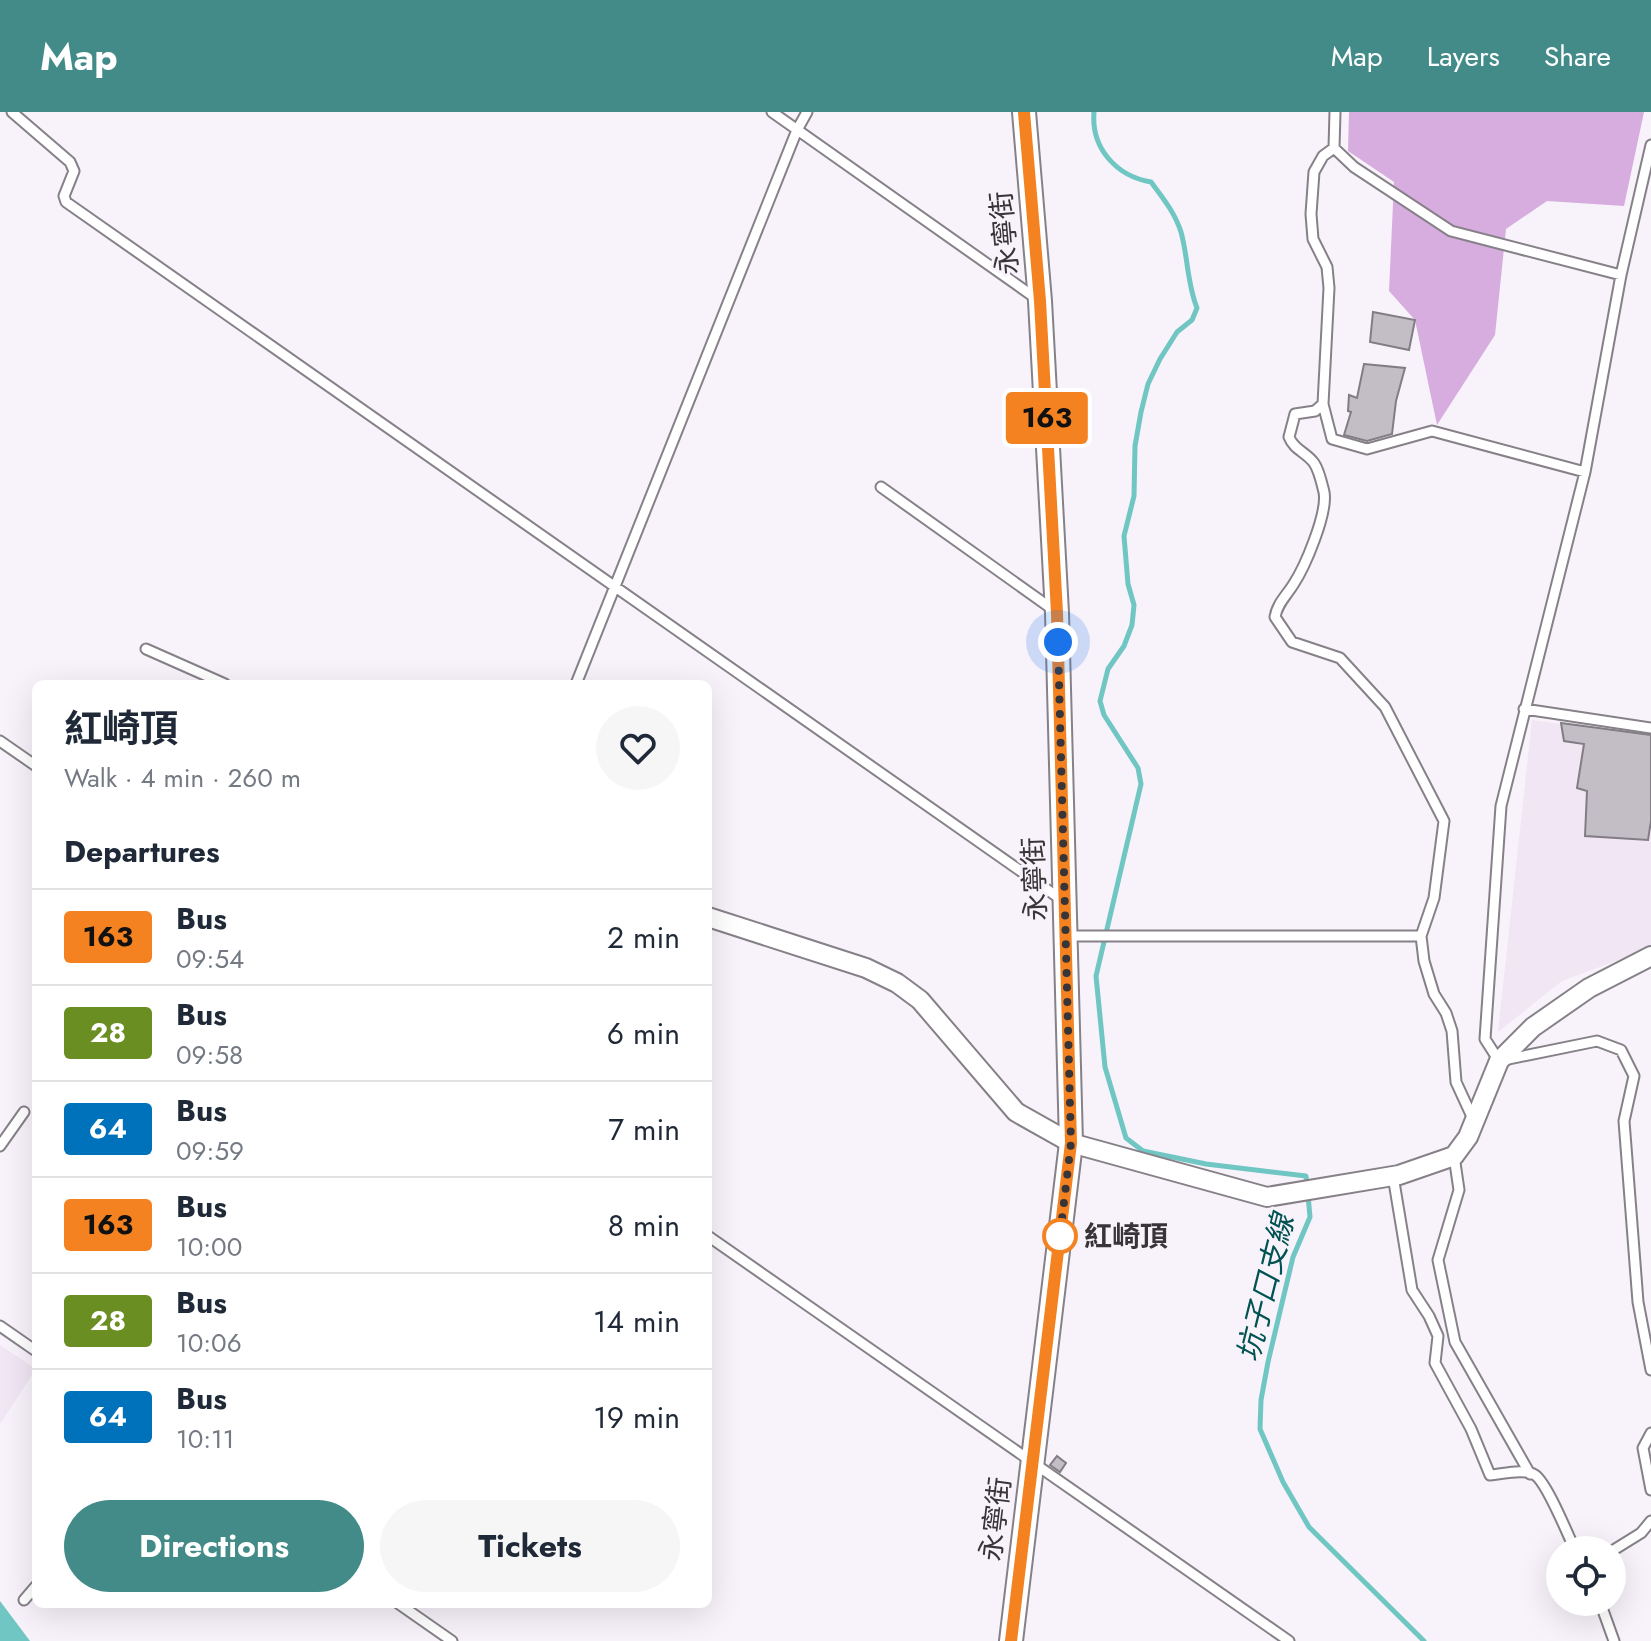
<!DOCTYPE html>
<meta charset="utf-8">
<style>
body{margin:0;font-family:Jost,"Noto Sans TC",sans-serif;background:#f6f6f7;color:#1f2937;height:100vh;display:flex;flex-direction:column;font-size:30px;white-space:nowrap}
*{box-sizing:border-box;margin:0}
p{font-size:26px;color:#747a83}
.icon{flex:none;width:44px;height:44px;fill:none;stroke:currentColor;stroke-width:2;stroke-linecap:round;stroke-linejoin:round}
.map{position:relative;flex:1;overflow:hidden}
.panel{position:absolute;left:32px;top:568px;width:680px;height:928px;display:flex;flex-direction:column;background:#fff;border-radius:12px;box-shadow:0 8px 32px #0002}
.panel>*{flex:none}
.badge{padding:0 16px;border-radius:6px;font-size:28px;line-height:52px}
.tools{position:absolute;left:1546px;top:1424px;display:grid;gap:16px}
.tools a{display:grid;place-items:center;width:80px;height:80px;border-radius:50%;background:#fff;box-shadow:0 8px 32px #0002;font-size:40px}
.you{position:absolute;width:40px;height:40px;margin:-20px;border:6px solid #fff;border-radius:50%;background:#1a73e8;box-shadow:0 0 0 12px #1a73e833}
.map>.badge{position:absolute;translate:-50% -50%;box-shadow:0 0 0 4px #fff}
h2{padding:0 32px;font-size:30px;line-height:72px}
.round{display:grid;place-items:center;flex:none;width:84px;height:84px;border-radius:42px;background:#f6f6f7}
.overview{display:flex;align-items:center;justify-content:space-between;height:136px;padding:0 32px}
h1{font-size:38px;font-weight:700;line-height:60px}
.primary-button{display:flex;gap:16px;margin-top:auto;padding:16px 32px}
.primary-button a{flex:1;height:92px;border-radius:48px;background:#438b89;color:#fff;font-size:32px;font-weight:700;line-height:92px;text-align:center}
.primary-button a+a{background:#f6f6f7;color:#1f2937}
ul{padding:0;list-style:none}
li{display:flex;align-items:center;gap:24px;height:96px;padding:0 32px;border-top:2px solid #e0e1e3}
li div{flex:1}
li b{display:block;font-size:30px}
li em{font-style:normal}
li .badge{min-width:88px;font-weight:700;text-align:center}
header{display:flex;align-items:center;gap:48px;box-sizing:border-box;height:112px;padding:0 40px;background:#438b89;color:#fff}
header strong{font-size:38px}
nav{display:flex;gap:44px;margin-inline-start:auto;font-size:28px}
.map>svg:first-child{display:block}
.built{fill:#f1e6f4}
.forest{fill:#d7ade0}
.water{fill:#6fc6c3}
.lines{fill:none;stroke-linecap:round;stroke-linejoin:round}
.stream{stroke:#6fc6c3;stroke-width:5}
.building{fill:#c3bec5;stroke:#827d84;stroke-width:2}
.service-casing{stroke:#868188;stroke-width:13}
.minor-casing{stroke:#868188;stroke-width:22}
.tertiary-casing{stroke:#868188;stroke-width:26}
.service{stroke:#fff;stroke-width:9}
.minor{stroke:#fff;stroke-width:18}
.tertiary{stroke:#fff;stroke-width:22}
.line-casing{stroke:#fff;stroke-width:18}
.line{stroke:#f58220;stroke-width:12}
.walk{stroke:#383538;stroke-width:8;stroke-dasharray:0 14.4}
.stop-dot{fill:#fff;stroke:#f58220;stroke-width:4}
.labels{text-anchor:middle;stroke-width:6;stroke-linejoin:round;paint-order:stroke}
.street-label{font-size:28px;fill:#383538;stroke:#f8f2fa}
.stop-label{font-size:28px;font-weight:bold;fill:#383538;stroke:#f8f2fa;text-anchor:start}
.water-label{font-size:30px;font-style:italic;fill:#005352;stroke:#f8f2fa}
</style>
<header>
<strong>Map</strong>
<nav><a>Map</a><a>Layers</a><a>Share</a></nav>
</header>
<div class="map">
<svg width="1651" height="1529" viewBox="0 0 1651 1529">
<rect width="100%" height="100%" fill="#f8f2fa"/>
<path class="built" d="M1532,608L1651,625V836L1562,869L1498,920Z
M0,1233L36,1257L0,1312Z"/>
<path class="forest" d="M1349,0H1644L1624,94L1547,89L1506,117L1495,223L1437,313L1415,208L1389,179L1394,70L1348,39Z"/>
<path class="water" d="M0,1489L30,1529H0Z"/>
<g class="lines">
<path class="stream" d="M1094,0C1091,36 1116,64 1151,70C1163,86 1175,101 1181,120C1188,145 1187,171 1197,196L1192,208L1177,220L1160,247L1148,272L1141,300L1135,334L1134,384L1124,424L1128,472L1134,493L1132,513L1124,534L1108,557L1100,589L1104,603L1138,656L1141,672L1096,864L1105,955L1126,1026L1143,1039L1206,1052L1306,1064L1307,1073
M1308,1083L1310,1105L1293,1145L1268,1250L1261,1288L1260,1317L1283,1370L1309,1415L1424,1529"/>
</g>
<path class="building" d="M1373,200L1415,208L1409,238L1370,230Z
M1364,252L1405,256L1396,289L1392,322L1367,329L1344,323L1351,300L1348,299L1349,283L1357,286Z
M1561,611L1651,623V709L1648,728L1585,724L1587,679L1577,676L1584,632L1564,629Z
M1057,1344L1066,1351L1060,1360L1050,1353Z"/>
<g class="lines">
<defs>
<path id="service" d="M12,0L70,50L74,59L64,84L66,90L1062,788
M772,0L1037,187
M1335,0L1334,36L1323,44L1314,60L1311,102L1313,127L1327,155L1329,176L1323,292L1315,299L1295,302L1289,325C1294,338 1306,340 1314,351C1319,358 1322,372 1324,380C1328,401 1305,455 1293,473C1286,484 1277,492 1275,505L1292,530L1340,546L1385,595L1444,709L1434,786L1421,824L1424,849L1434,882L1446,901L1452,919L1456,970L1474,1009
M1651,33L1621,163L1585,360L1501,694L1485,927L1499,949L1597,929L1621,938L1634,964L1624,1009L1638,1190L1651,1258
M1334,36L1354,55L1451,119L1621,163
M1323,292L1332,327L1367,337L1432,319L1585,360
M881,375L1055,499
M146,537L225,572
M576,572L797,18L807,0
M1524,597L1651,616
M0,629L36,654
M1066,824H1421
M0,1034L24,1000
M1454,1044L1459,1078L1438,1148L1455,1230L1530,1362
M1393,1064L1412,1178L1429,1204L1438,1224L1435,1251L1471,1317L1490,1363C1503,1362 1524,1356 1535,1363C1547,1371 1568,1423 1575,1438
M708,1124L1289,1529
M0,1214L36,1239
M1651,1321L1643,1336L1651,1378
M1612,1439L1641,1421L1651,1409
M24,1488L36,1474
M1600,1490L1614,1529
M399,1492L452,1529"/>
<path id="minor" d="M708,805L866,856L897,871L920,888L1016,1000L1071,1031L1267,1085L1399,1063L1454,1044L1468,1025L1499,949L1533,915L1589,876L1651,844"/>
<path id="tertiary" d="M1011,1529L1071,1031L1057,501L1040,189L1024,0"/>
</defs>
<use href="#service" class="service-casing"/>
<use href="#minor" class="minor-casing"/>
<use href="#tertiary" class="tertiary-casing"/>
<use href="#service" class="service"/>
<use href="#minor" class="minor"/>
<use href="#tertiary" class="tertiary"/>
</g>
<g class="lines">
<defs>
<path id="line" d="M1011,1529L1071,1031L1057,501L1040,189L1024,0"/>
</defs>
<use href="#line" class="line-casing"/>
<use href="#line" class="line"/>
<path class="walk" d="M1058,530L1071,1031L1060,1124"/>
</g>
<circle class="stop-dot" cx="1060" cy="1124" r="16"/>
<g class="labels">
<g class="street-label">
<text transform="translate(1004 121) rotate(-95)" y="10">永寧街</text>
<text transform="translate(1034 767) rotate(-92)" y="10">永寧街</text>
<text transform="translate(995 1407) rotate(-83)" y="10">永寧街</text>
</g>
<g class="stop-label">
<text x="1084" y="1134">紅崎頂</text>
</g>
<g class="water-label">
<text transform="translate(1266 1176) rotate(-76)" y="10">坑子口支線</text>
</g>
</g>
</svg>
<div class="tools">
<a><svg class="icon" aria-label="locate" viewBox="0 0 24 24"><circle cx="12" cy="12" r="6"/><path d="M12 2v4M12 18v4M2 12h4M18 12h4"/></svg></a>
</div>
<div class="you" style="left:1058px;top:530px"></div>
<b class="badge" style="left:1047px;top:306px;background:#f58220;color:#111">163</b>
<section class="panel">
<div class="overview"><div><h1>紅崎頂</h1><p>Walk · 4 min · 260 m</p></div><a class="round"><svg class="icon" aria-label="heart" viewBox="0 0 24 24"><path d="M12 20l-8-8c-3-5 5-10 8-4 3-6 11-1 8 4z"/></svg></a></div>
<h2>Departures</h2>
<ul>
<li><span class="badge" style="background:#f58220;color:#111">163</span><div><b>Bus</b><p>09:54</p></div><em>2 min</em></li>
<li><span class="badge" style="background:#6b8e23;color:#fff">28</span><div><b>Bus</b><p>09:58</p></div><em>6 min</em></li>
<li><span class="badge" style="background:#0072bc;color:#fff">64</span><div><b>Bus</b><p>09:59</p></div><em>7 min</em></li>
<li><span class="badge" style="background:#f58220;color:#111">163</span><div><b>Bus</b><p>10:00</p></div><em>8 min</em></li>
<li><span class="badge" style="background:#6b8e23;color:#fff">28</span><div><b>Bus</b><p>10:06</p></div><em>14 min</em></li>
<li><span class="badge" style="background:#0072bc;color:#fff">64</span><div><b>Bus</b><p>10:11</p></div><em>19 min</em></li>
</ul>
<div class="primary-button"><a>Directions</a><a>Tickets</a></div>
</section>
</div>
